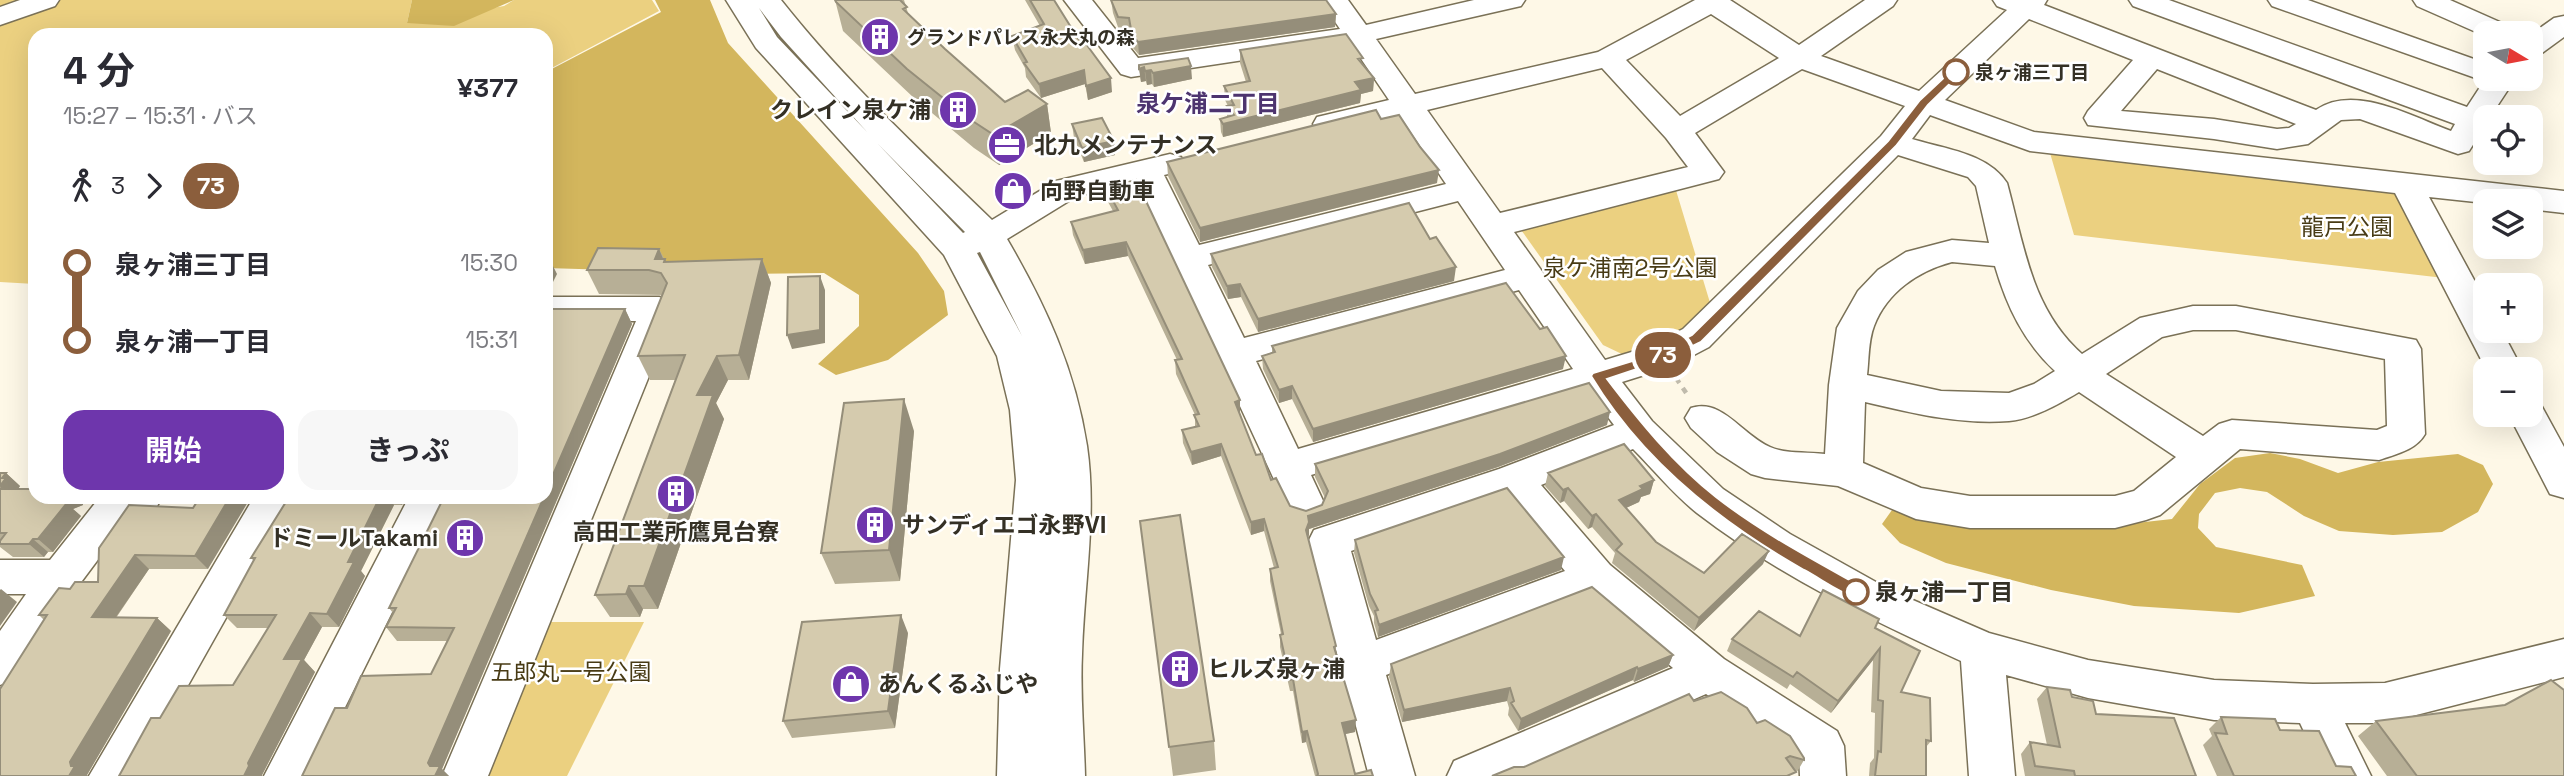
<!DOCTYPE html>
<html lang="ja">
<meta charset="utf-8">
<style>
body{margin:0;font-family:"Space Grotesk","Noto Sans JP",sans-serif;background:#f7f7f7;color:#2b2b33;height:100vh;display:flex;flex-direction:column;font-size:26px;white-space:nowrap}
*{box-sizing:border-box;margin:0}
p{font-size:23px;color:#7c7c81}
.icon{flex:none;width:38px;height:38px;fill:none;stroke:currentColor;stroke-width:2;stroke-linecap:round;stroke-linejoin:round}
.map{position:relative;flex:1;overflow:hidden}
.details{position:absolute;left:28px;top:28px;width:525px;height:476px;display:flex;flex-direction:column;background:#fff;border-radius:21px;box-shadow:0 7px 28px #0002}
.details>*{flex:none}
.badge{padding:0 14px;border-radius:23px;font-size:24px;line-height:46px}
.needle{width:46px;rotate:100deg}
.buttons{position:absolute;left:2473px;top:21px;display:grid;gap:14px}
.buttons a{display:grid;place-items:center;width:70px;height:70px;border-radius:14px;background:#fff;box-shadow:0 7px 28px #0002;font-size:35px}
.map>.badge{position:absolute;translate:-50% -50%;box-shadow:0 0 0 4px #fff}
.legs{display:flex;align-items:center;gap:10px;height:77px;padding:0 35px;font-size:23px}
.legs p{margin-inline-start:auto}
.overview{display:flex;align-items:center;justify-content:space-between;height:119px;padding:0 35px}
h1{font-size:38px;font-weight:700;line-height:52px}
.cta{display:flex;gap:14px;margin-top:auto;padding:14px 35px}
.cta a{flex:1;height:80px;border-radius:21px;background:#6e36ac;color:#fff;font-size:28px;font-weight:700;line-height:80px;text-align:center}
.cta a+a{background:#f7f7f7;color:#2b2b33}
ul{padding:0 35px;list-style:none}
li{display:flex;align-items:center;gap:24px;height:77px;font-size:26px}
li i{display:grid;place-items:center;width:10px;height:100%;margin:0 9px;background:currentColor}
li i::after{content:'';width:18px;height:18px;margin:-9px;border:5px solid;border-radius:50%;background:#fff}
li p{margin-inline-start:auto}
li:first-child i{background:linear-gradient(#0000 50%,currentColor 0)}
li:last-child i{background:linear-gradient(currentColor 50%,#0000 0)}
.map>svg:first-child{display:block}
.green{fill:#ebd080}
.forest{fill:#d3b65d}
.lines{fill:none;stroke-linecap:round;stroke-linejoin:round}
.minor-casing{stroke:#7a7157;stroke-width:3}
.path{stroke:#c0bbac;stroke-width:4.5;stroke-dasharray:6 6;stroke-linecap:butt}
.minor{fill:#fff;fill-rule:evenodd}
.wall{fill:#b7af96}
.shaded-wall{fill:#958e7a}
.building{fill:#d5cbae;stroke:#958e7a;stroke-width:2}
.line-1{fill:#8b5e3c;stroke:#fff;stroke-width:2}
.stop-1-dot{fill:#fff;stroke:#8b5e3c;stroke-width:3.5}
.labels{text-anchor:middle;stroke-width:5;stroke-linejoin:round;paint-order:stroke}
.far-poi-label{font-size:19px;font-weight:bold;fill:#343025;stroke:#fff;text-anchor:start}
.far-stop-label{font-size:19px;font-weight:bold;fill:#343025;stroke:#fff;text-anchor:start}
.poi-label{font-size:23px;font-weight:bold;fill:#343025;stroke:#fff;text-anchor:start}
.park-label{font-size:23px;fill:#483b15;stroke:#fff}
.stop-label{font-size:23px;font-weight:bold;fill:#343025;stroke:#fff;text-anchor:start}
.neighbourhood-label{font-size:24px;font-weight:bold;fill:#4d346f;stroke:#fff}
</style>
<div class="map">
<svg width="2564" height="776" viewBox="0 0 2564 776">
<rect width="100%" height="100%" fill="#fef8e7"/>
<path class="green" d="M0,0H412L407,23L504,6L514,0H652L659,11L546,71V35H35V284L0,282Z
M2050,153L2398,191L2444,278L2074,235Z
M1675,187L1711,306L1675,337L1624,355L1603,345L1519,227Z
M545,622H644L567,776H484Z"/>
<path class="forest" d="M412,0H514L454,26L407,23Z
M655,0H710L728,43L918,253L944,291L948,315L888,360L836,375L818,364L859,326V295L824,273L744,274L546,268V72L661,12Z
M2270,453L2300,459L2338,473L2378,462L2458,454L2483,465L2493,484L2478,512L2442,532L2393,535L2339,531L2304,516L2267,492L2240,488L2215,493L2199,514L2198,528L2216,547L2302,565L2315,596L2239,613L2134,606L2051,590L1946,563L1900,543L1882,524L1892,510L1975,525H2118L2172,519L2200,484L2235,458Z"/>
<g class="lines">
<defs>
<path id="minor" d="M20,0H59L55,6L0,25V7Z
M726,0H781C844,80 919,149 992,220L1056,181L1170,154L1181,157L1186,164L1181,171L1164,175L1199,245L1446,184L1400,116L1328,133L1317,131L1313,124L1317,117L1389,100L1351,44L1131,77L1121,74L1064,0H1092L1138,58L1340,29L1320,0H1348L1366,25L1474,0H1525L1521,6L1376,39L1415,94L1598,52L1695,0H1730L1799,45L1865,0H1897L1893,6L1821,56L1919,91L2007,10L1997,6L1993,0H2047L2044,5L2316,110C2354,83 2413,117 2451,131L2455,124L2133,6L2129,0H2169L2467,107L2484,81L2272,6L2268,0H2308L2485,63V79H2515L2490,117H2485V126L2469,151L2458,154L2360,119L2341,120L2308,144L2277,149L2214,139L2088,125L2084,118L2088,111L2133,60L2029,19L1945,100L2034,132L2564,191V213L2530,209V201H2485V203L2429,197L2485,300V331H2502L2522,369H2486L2395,193L2030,151L1930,115L1912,139C1944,149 1988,153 2007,183C2024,245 2031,309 2082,354L2140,318L2193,306H2236L2416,340L2421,349L2425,434C2416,450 2396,454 2379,460L2240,449L2160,515L2146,520L2115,528H1970L1916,519L1838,486L1765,478L1751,474L1717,452L1691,428L1685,418L1691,408C1722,398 1741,434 1770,447C1785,454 1808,452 1825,454L1829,385L1837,328L1858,291L1878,270L1906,252L1952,240L1989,243L1976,186L1968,177L1898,155L1709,347L1673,366L1622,382L1652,421L1723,489L1790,534L1892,591L1989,633L2088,660L2214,680L2313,684L2385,683L2564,639V677L2385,723H2345L2371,776H2325L2300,723L2214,720L2088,698L2006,675L2015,776H1969L1961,661C1869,619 1778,575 1697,513C1674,495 1654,470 1633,449L1541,485L1610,565L1724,659L1837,731L1844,746L1846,776H1800L1799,756L1706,694L1520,776H1447L1454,761L1673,668L1589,597L1386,675L1415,776H1369L1308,542L1314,530L1499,469L1614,425L1589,392L1311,475L1325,505L1319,516L1305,521L1291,516L1136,182L1077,196L1007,239C1046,306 1075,369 1087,446C1097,515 1084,585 1082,654C1080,694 1084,735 1085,776H997L1000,669L1016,480L1010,410L997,356L944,255L756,48ZM759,8L781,37L868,133L777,37ZM1711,14L1779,58L1680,116L1626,60ZM1602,68L1666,138L1688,167L1500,213L1427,110ZM1802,69L1905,106L1881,136L1683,329L1648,347L1605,360L1514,232L1719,179L1724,172L1695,133ZM2157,69L2296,124L2289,128L2277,129L2214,119L2121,111ZM877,143L965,232L963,233ZM1458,201L1505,270L1244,338L1208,265ZM980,252L1022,336L977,253ZM1952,262L1995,266C2007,307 2024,342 2055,371L2034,384L2009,393L1941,391L1867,375C1869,360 1868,341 1874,326C1887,292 1918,271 1952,262ZM1519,290L1573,369L1298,449L1256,361ZM2193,330H2236L2385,359L2387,426L2377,430L2232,420L2219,424L2203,436L2106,374L2162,337ZM2079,392L2176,457L2134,491L2115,496H1970L1921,488L1863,463L1865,402C1912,413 1960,425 2009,421C2033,419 2059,404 2079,392ZM1505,498L1565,571L1376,640L1351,551Z
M2413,0H2450L2511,27L2515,33H2485V36L2417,6Z
M2564,16V37L2542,53L2530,55V35L2554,18Z
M546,297H659L671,300L676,309L488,776H442L636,321H546Z
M2530,402L2541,405L2564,447V498L2550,494L2509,415H2530Z
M100,497H162L156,508L129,518L76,589L15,679L0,685V631L26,594H0V560H50Z
M254,497H294L137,776H89Z
M409,497H449L311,776H264Z"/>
</defs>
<use href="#minor" class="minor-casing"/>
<path class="path" d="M1676,378L1689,397"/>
<use href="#minor" class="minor"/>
</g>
<path class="wall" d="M835,0H904L908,13L945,49L1005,102L1047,104L1051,133L999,165L974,148L914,98L843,31Z
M1025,0H1054L1112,92L1088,100L1085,84L1041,98L1026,77L1025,68L1015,50L1012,36L1040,26Z
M1111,0L1336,14L1335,27L1139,55L1133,48L1130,31L1119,30L1113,13Z
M1240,50L1362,64L1374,78L1373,91L1361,94L1360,103L1223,137L1221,132L1220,119L1227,117V106H1228L1225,100L1224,86L1246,82L1240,63Z
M1139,65L1192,79L1154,87L1152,84L1147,85L1146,81L1141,82Z
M1381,119L1420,147L1437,183L1200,242L1168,176L1167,162Z
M1072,124L1114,141L1115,155L1084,162L1074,138Z
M1106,188L1240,413L1256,455L1271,480L1290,506L1306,511L1322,505L1325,498L1315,477V464L1607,425L1498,467L1309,529L1308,537L1336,646V653L1355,732L1345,734L1355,774L1373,776H1315L1306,742L1302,743L1293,691H1290L1280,647V635L1281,634L1270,581V569L1274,568L1264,531L1251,535L1221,456L1192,465L1183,443L1182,430L1195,427V415L1176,374L1175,360H1177L1128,256L1085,264L1073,235L1071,222L1113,211L1108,202Z
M659,249L666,262L762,259L771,283L749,380H728L716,403L724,419L658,609H643L640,617H610L595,595L675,380H650L638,356L663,295L599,294L587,270Z
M1211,254L1454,281L1258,332L1241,297L1228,299L1212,267Z
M625,309L632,324L442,769L449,776H302L347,708L431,674L447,641H397L386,627L393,613L389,608L546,497Z
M1272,346L1563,369L1313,442L1292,399L1279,403L1263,369L1262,356L1272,352Z
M914,431L900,581L835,584L821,553Z
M0,473H6L20,486L18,489L35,497H77L83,502V505L73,509L81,516L53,552H48L44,557H13L0,547Z
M1548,473L1654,480L1650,494L1641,497L1639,502L1626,508L1656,542L1704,573L1763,564L1694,631L1612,563L1615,553L1592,527L1588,529L1564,501L1560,503L1545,486Z
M287,497H406L402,505H394L361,571L365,576L339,627H322L304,660L315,672L262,775V776H119L160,718L233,685L268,628H237L224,615L254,561L251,558L288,498Z
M193,508L208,569H149L116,618H157L171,631L87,775L88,776H0L44,620L39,615L70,589L98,582Z
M1140,521L1214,741L1216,770L1173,776Z
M1355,540L1561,570L1378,637L1374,623V616L1369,606L1354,553Z
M1875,628L1901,692L1931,741L1926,747V776H1869L1870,763L1874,758L1875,713L1871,712L1873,660L1831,713L1790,684L1787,689L1727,651L1732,639L1800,636Z
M908,633L895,728L792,738L783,721Z
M1673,655L1668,667L1634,682L1633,680L1518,731L1508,715L1509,708L1507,701L1402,722L1389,677L1391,664Z
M2047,687L2072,697L2096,714L2196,776H2025L2021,754L2030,742L2047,745L2037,699Z
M1694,701L1757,723L1804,760L1797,772L1524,767Z
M2505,705L2564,776H2387L2358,736L2376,721Z
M2221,717L2280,730L2336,766L2356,776H2217L2203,745L2212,736L2209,729Z"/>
<path class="shaded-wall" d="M1336,14L1335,27L1139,55L1138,42Z
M1191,66L1192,79L1154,87L1153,73Z
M1144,67L1146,81L1141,82L1139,69Z
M1084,70L1085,84L1041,98L1039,84Z
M1151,70L1152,84L1147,85L1145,71Z
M1111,78L1112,92L1088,100L1086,86Z
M1374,78L1373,91L1361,94L1360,103L1223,137V124L1355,82Z
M1047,104L1051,133L999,165L994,135Z
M1114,141L1115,155L1084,162L1082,148Z
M1439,170L1437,183L1200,242V228Z
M1126,242L1128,256L1085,264L1083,250Z
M659,249L664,261L665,259L676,284L655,259Z
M762,259L771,283L749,380L739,355Z
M550,260L557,274L546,296V267Z
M1456,267L1454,281L1258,332V319Z
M820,276L825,290V343L792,349L787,335Z
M1240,284L1241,297L1228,299L1227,286Z
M625,309L632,324L442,769L449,776H435L428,763L544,497H546V491Z
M717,356L728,380L716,403L724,419L658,609L644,586L697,395Z
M1566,356L1563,369L1313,442V429Z
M1292,386V399L1279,403V390Z
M904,399L914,431L900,581L889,550Z
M1240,400V413L1235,415V402Z
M1610,412L1607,425L1498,467L1309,529V535L1305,543L1308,516Z
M1221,444V456L1192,465L1191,452Z
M6,473L20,486L18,489L0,491L2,478Z
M1654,480L1650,494L1641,497L1639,502L1615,513L1619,500L1640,486Z
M1568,488L1564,501L1560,503L1563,490Z
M56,497H77L83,502V505L73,509L81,516L53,552L38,539L41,502Z
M230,497H251L208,569L195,556Z
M380,497H388L394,505L361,571L365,576L339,627L327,614L348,562Z
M396,497H406L402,505Z
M1596,514L1592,527L1588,529L1592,516Z
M1264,519V531L1251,535V522Z
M33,539L48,552L44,557L29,544Z
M1769,551L1763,564L1694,631L1699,618Z
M135,555L149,569L107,630L92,617Z
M1564,557L1561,570L1378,637L1379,625Z
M629,586L643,609L640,617L626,594Z
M1,589L17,602L0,626V590Z
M310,613L322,627L304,660L315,672L262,775V776H244L248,763L284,659Z
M901,615L908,633L895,728L888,711Z
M157,618L171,631L87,775L88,776H69L70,762Z
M1880,648L1873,660L1831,713L1838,701Z
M1673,655L1668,667L1634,682L1638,669Z
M1637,667L1633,680L1518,731L1521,719Z
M1510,688L1507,701L1402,722L1404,710Z
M1356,720L1355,732L1341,735L1342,723Z
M1307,731L1306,742L1302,743V732Z"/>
<path class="building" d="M835,0H900L907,7L903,9L945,49L1005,102L1028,90L1047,104L994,135L968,118L907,69L836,2Z
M1030,0H1054L1079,40L1078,33L1111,78L1086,86L1084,70L1039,84L1024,63L1027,62L1012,36L1044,24Z
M1111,0H1326L1336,14L1138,42L1132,35L1129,18L1118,17Z
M1346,34L1363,58L1358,59L1374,78L1355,82L1361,90L1223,124L1220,119L1234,115L1227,106L1234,105L1224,86L1250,81L1240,50Z
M1188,58L1191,66L1153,73L1151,70L1145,71L1144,67L1139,69V65Z
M1376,110L1381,119L1399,115L1420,147L1439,170L1200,228L1167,162Z
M1102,118L1114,141L1082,148L1072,124Z
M1136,180L1240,400L1235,402L1256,455L1262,454L1271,480L1276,478L1290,506L1306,511L1322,505L1328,491L1315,464L1589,383L1610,412L1500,454L1308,516L1309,522L1306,530L1336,646L1334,647L1356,720L1342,723L1355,774L1371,770L1373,776H1317L1318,774L1307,731L1302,732L1293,679L1290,680L1280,635L1283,634L1270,569L1278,567L1264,519L1251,522L1221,444L1191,452L1182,430L1199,426L1194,415L1199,414L1175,360L1182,359L1126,242L1083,250L1071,222L1118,210L1106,188Z
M1409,203L1430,239L1436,237L1456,267L1258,319L1240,284L1227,286L1211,254Z
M598,248L659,249L655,259H665L664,262L762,259L739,355L717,356L697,395H713L644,586H629L626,594L595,595L685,355L638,356L667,283L661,273L649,270H587Z
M820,276V330L787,335L788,277Z
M1506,283L1540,329L1547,327L1566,356L1313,429L1292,386L1279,390L1262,356L1275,352L1272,346Z
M546,309H625L546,491Z
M904,399L889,550L821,553L844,403Z
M1624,444L1654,480L1640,486L1643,489L1619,500L1656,542L1704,573L1742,534L1769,551L1699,618L1616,550L1622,544L1596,514L1592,516L1568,488L1563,490L1548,473Z
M0,473H6L2,478H6L0,486Z
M1507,488L1564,557L1379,625L1375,611L1378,610L1370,594L1355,540Z
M0,489H35V497H56L41,502L67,503L38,539H33L29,544H0V541L6,533H0Z
M200,497H230L195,556L135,555L92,617L157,618L70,762L71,766H75L69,776H0V689L47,615H39L59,588L70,589L75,582H98L99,548L129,505L193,508Z
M289,497H380L348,562H354L327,614L310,613L284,659H302L248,763L249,766L244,776H119L151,718H160L179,686L233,685L276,615H224L255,558H251Z
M444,497H544L428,763L430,766H440L435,776H302L335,708H347L361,676L431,674L454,628L386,627L396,608H389Z
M1180,515L1214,741L1169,747L1140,521Z
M1592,587L1673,655L1638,669L1637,667L1521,719L1511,703L1514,701L1510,688L1404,710L1391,664Z
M1823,590L1879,619L1875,628L1920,651L1901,692L1930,698L1931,741L1926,740V776H1875L1878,751L1881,752L1883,701L1878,700L1880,648L1838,701L1797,672L1793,677L1732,639L1759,611L1800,636Z
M901,615L888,711L783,721L802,622Z
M2551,680L2564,690V776H2417L2376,721L2505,705Z
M2047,687L2070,690L2072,697L2093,701L2096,714L2174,718L2196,776H2075L2074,771L2035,766L2030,742L2060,747Z
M1721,692L1747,708L1757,723L1765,720L1790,736L1804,758V760L1790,756L1786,758L1796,772L1787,776H1492L1514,767H1524L1689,694L1694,701Z
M2221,717L2275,719L2280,730L2319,731L2336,766L2351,767L2356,776H2234L2215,733L2227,734Z"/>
<path class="line-1" d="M1952,70L1962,72L1928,105L1896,146L1701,342L1664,360L1607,379C1639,421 1674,464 1716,497C1761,532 1812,559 1862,587L1864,592L1856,598C1838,592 1821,579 1804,570C1721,523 1641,459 1591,376L1593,373L1655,354L1692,335L1888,141L1920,100Z"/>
<defs>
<symbol id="building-disc" viewBox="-11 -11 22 22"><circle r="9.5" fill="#6e36ac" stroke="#fff"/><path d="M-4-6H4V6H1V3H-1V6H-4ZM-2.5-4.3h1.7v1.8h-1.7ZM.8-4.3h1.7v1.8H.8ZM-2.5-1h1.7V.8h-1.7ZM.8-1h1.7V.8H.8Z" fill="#fff"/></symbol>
<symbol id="office-disc" viewBox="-11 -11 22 22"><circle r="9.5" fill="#6e36ac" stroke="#fff"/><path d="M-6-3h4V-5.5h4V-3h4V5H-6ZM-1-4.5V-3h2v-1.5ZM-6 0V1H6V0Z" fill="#fff"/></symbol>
<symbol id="shop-disc" viewBox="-11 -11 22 22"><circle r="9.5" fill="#6e36ac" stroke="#fff"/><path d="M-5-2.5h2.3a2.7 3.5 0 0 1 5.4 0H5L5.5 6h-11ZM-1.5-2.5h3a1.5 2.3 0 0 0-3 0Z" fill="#fff"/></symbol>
</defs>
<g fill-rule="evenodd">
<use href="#building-disc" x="858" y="15" width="44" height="44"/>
<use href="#building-disc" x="936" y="88" width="44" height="44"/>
<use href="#office-disc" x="985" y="123" width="44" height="44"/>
<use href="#shop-disc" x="991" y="169" width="44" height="44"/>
<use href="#building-disc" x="654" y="472" width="44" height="44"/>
<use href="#building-disc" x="853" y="503" width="44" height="44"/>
<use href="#building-disc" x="443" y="516" width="44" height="44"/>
<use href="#building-disc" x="1158" y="647" width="44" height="44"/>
<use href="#shop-disc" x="829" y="662" width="44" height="44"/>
</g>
<g class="stop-1-dot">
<circle cx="1956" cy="72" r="12"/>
<circle cx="1856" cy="592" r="12"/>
</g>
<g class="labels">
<g class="far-poi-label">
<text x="907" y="44">グランドパレス永犬丸の森</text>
</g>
<g class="far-stop-label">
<text x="1975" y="79">泉ヶ浦三丁目</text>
</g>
<g class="poi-label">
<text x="931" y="118" text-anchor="end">クレイン泉ケ浦</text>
<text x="1034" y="153">北九メンテナンス</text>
<text x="1040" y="199">向野自動車</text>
<text x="902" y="533">サンディエゴ永野Ⅵ</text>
<text x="676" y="540" text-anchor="middle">高田工業所鷹見台寮</text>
<text x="438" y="546" text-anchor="end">ドミールTakami</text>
<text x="1207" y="677">ヒルズ泉ヶ浦</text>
<text x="878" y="692">あんくるふじや</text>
</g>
<g class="park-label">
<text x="2347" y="235">龍戸公園</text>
<text x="1630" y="276">泉ケ浦南2号公園</text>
<text x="571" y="680">五郎丸一号公園</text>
</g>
<g class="stop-label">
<text x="1875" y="600">泉ヶ浦一丁目</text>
</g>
<g class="neighbourhood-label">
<text x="1208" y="112">泉ケ浦二丁目</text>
</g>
</g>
</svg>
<div class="buttons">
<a><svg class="needle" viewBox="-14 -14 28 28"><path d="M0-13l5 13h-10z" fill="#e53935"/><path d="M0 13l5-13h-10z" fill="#7c7c81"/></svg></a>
<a><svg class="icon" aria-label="locate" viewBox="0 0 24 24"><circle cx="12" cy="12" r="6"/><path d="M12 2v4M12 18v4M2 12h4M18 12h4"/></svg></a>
<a><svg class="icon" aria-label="layers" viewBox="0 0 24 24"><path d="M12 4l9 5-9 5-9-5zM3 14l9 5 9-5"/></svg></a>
<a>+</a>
<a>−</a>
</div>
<b class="badge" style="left:1663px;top:355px;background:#8b5e3c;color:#fff">73</b>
<section class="details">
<div class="overview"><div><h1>4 分</h1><p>15:27 – 15:31 · バス</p></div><b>¥377</b></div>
<div class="legs"><svg class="icon" aria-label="walk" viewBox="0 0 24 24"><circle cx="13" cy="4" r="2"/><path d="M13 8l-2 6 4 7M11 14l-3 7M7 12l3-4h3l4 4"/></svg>3<svg class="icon" aria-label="forward" viewBox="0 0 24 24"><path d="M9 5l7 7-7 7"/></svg><b class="badge" style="background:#8b5e3c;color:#fff">73</b></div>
<ul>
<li><i style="color:#8b5e3c"></i><b>泉ヶ浦三丁目</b><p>15:30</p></li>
<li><i style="color:#8b5e3c"></i><b>泉ヶ浦一丁目</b><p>15:31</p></li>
</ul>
<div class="cta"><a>開始</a><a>きっぷ</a></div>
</section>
</div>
